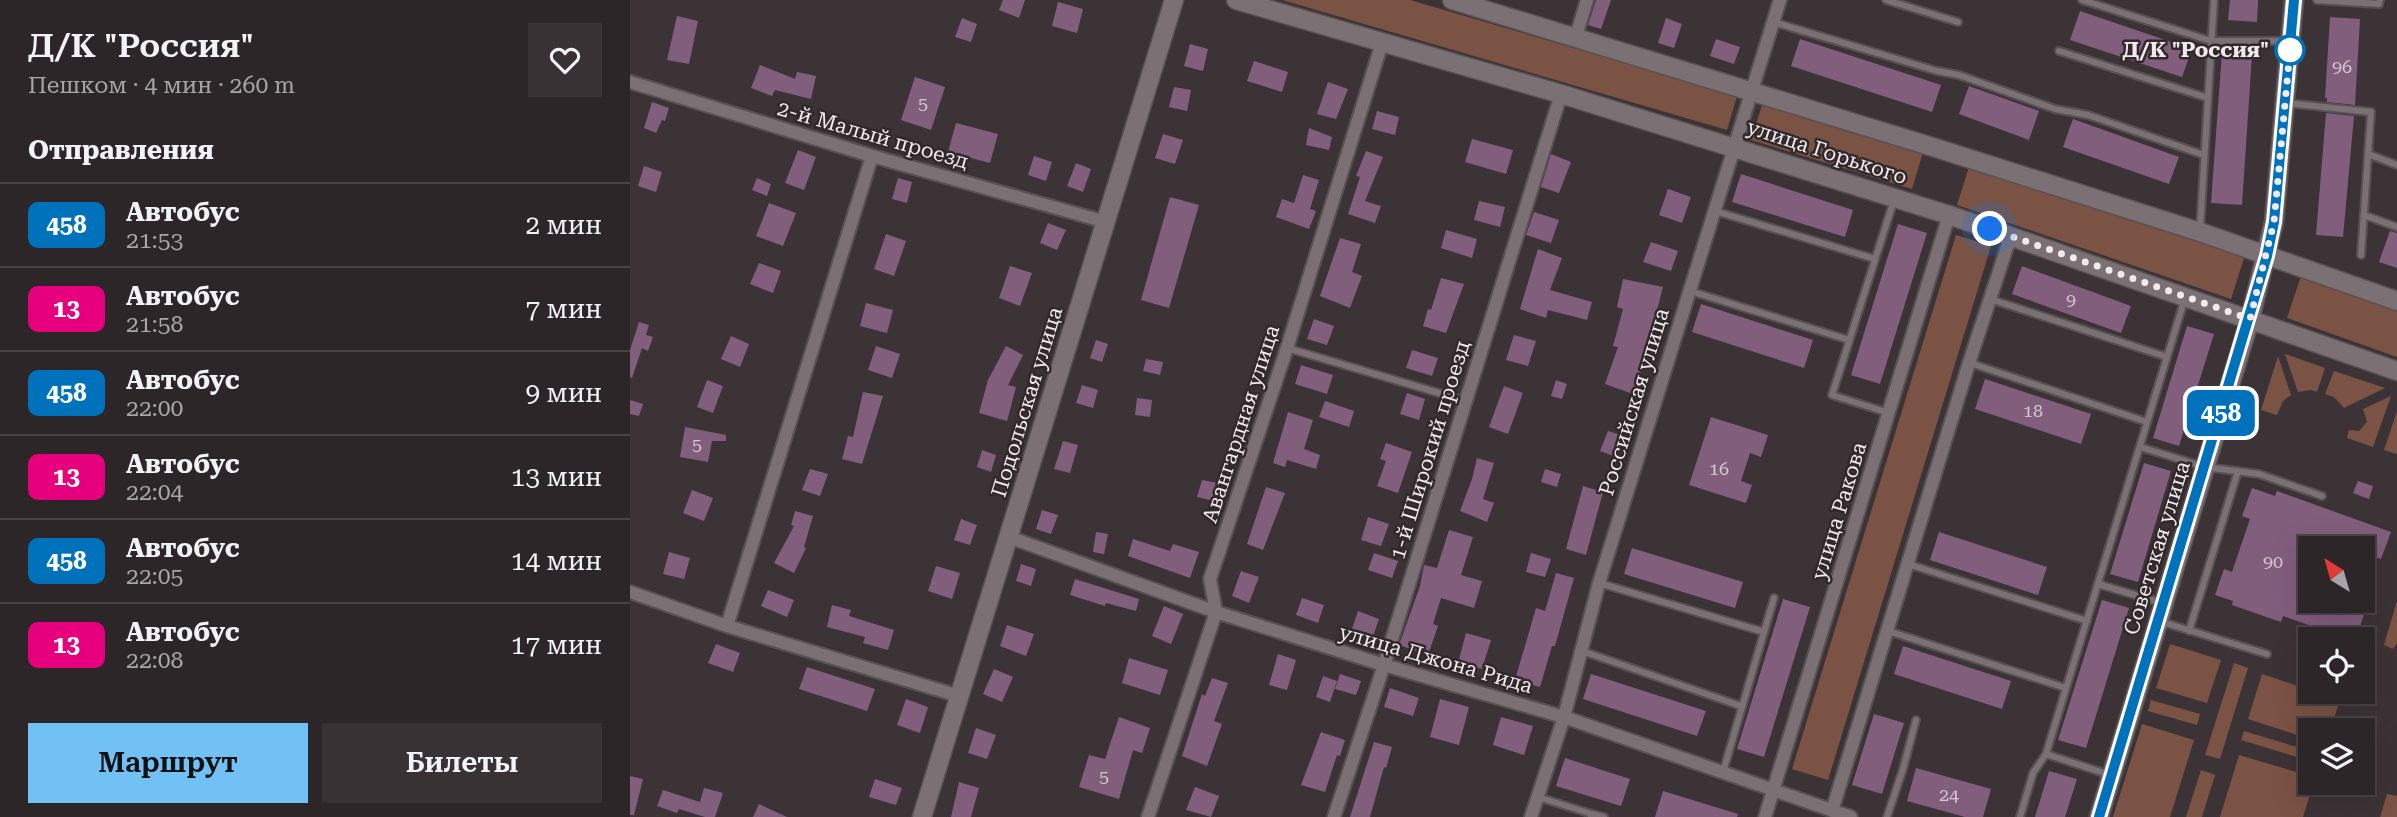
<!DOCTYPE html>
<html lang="ru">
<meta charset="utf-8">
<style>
body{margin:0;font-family:"Roboto Serif",serif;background:#393234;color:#f1f3f6;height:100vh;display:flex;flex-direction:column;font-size:26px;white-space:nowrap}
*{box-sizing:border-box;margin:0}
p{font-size:23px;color:#a7a5a8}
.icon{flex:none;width:38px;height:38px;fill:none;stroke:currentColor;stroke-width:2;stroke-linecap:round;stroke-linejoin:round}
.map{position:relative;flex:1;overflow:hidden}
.sheet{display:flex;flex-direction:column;background:#2d2628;width:630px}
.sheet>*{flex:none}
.badge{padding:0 14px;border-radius:10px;font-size:24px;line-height:46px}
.needle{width:46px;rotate:323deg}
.tools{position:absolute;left:1668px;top:536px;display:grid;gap:14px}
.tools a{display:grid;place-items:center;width:77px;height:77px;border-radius:0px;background:#2d2628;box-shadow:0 7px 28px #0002,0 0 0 2px #484345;font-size:35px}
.you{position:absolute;width:35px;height:35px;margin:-18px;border:5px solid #fff;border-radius:50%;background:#1a73e8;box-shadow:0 0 0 10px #1a73e833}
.map>.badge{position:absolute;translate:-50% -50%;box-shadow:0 0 0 4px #fff}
h2{padding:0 28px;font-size:26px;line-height:63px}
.round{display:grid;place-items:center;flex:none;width:74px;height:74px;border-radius:0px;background:#393234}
.headline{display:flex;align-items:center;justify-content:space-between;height:119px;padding:0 28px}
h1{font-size:33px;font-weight:600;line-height:52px}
.button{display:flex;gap:14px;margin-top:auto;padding:14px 28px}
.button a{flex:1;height:80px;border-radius:0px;background:#72c1f5;color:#111;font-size:28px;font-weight:600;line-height:80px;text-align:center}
.button a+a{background:#393234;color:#f1f3f6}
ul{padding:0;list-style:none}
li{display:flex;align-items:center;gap:21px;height:84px;padding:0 28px;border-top:2px solid #484345}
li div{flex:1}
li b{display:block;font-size:26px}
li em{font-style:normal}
li .badge{min-width:77px;font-weight:700;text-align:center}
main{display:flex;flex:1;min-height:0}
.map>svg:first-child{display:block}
.green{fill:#7b5344}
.building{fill:#825e7d}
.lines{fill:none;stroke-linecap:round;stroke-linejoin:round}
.lane-casing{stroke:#585154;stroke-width:10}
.street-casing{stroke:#585154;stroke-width:16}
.secondary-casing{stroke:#585154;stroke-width:21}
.lane{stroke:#7b7074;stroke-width:6}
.street{stroke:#7b7074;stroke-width:12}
.secondary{stroke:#7b7074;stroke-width:18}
.line-casing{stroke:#fff;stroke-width:16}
.line{stroke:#0072bc;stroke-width:10}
.walk{stroke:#f0eaec;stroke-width:7;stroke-dasharray:0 12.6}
.stop-dot{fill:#fff;stroke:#0072bc;stroke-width:3.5}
.labels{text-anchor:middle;stroke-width:5;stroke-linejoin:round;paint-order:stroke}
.number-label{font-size:18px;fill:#d4c7d0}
.stop-label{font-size:21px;font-weight:bold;fill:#f0eaec;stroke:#32292c;text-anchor:end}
.street-label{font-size:21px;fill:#f0eaec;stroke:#32292c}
</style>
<main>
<section class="sheet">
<div class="headline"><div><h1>Д/К &quot;Россия&quot;</h1><p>Пешком · 4 мин · 260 m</p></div><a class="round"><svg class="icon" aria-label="heart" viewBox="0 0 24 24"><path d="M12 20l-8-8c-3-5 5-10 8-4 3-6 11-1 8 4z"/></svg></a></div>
<h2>Отправления</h2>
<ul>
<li><span class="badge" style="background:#0072bc;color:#fff">458</span><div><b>Автобус</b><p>21:53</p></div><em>2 мин</em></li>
<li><span class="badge" style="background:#e6007e;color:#fff">13</span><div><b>Автобус</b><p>21:58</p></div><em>7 мин</em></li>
<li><span class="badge" style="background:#0072bc;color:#fff">458</span><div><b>Автобус</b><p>22:00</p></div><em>9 мин</em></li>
<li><span class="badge" style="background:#e6007e;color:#fff">13</span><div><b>Автобус</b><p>22:04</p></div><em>13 мин</em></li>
<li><span class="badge" style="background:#0072bc;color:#fff">458</span><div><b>Автобус</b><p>22:05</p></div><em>14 мин</em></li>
<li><span class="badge" style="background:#e6007e;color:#fff">13</span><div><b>Автобус</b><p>22:08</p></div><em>17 мин</em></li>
</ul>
<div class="button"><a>Маршрут</a><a>Билеты</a></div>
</section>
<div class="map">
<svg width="1767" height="817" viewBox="0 0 1767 817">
<rect width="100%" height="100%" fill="#3c3336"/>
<path class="green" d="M652,0H780L1107,96L1097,130Z
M1133,102L1293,152L1282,189L1121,140Z
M1339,167L1615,255L1601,299L1327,205Z
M1326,235L1361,246L1198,780L1162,769Z
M1672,273L1767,308V357L1657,318Z
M1655,354L1695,368L1687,392L1681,390L1668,392Z
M1648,356L1661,395L1653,401L1647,415L1631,410Z
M1704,371L1755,388L1714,408L1704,397L1695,394Z
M1761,396L1743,447L1717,438L1719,430L1729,431L1737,422L1733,409Z
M1767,411V454L1754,450Z
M1767,601V643L1763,649L1754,645Z
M1540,644L1591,660L1577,703L1526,688Z
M1604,663L1618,668L1590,759L1575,755Z
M1632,674L1710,700L1700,730H1680V739L1618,719Z
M1521,700L1570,714L1567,725L1518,711Z
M1512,724L1564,740L1540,817H1483Z
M1614,731L1680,751V761L1611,740Z
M1609,755L1680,776V782H1684L1673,817H1590Z
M1571,770L1585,775L1572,817H1556Z
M1757,794L1767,796V817H1750Z"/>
<path class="building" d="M373,0H395L389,18L369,10Z
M966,0H981L971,29L958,25Z
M1600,0H1628L1627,22L1598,20Z
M428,2L453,9L447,33L422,26Z
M1450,11L1562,49L1552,77L1440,40Z
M47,16L68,21L59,64L37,60Z
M1700,17L1730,19L1725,105L1697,102V98H1695Z
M332,18L347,24L341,42L325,37Z
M1036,18L1052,24L1044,48L1028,43Z
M1086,39L1110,47L1104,64L1080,56Z
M1170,39L1311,85L1302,112L1161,66Z
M560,44L578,49L573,71L554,66Z
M1592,52L1622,55L1612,205L1581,203Z
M624,61L658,72L652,92L617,81Z
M130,65L165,79L167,72L186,76L181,99L145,90L142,96L121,88Z
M285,77L315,87L301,130L271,120Z
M698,82L718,89L706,119L687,114Z
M1339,86L1409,111L1399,140L1329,114Z
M544,87L561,90L557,111L539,107Z
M22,102L39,108L35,121L32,120L26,133L14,128Z
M747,111L769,117L765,135L742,129Z
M1696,113L1724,116L1713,237L1686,235Z
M1443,119L1549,157L1539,184L1433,147Z
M326,123L368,134L360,163L318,152Z
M679,128L702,137L699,150L676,145Z
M533,134L553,140L545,164L525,158Z
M842,139L883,150L876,174L835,162Z
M168,150L186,157L174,190L155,183Z
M736,151L753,157L735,201L751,206L745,223L718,214L730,177L726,176Z
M921,154L941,162L929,193L911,187Z
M404,156L422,162L416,181L398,175Z
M446,163L461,169L453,192L437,186Z
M14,166L32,172L26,192L8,186Z
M1111,174L1223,210L1215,237L1102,202Z
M673,175L689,180L680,209L686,211L679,229L646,217L652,199L664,203Z
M127,178L141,184L137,196L122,190Z
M268,178L282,182L277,203L262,199Z
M1038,189L1061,197L1052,223L1029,215Z
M540,197L569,205L539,308L511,300Z
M849,201L875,207L870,227L844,220Z
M139,203L166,213L153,246L126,236Z
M904,212L929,220L921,243L896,235Z
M418,223L436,230L427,250L410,243Z
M1268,224L1297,233L1250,384L1221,375Z
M816,230L847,239L842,258L811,248Z
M1760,231L1767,233V268L1749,262Z
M256,234L276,241L264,276L244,269Z
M710,238L731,244L722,272L732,276L720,308L690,296Z
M1021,242L1048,251L1041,271L1013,262Z
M908,249L932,258L920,290L962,302L957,320L918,310L916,318L890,309Z
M129,263L151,271L143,293L120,284Z
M380,266L402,273L390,306L369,298Z
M1392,266L1501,306L1491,333L1382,294Z
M811,278L834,284L816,333L793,326L798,309L801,310Z
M993,279L1033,287L1011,371L1003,394L975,384L988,347L983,346L993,309L987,307Z
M236,303L263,310L257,333L230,326Z
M1071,304L1183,340L1174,368L1062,332Z
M684,319L704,326L697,345L677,339Z
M9,322L19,325L16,335L23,337L18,351L12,348L2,378L0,377V350Z
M1557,326L1584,334L1549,446L1523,438Z
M884,335L906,341L898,366L876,360Z
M101,336L119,344L110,367L91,359Z
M466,340L478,344L472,362L460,358Z
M246,346L270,354L262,378L238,370Z
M376,346L393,355L378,385L386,387L377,421L349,413L358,380Z
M782,350L808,358L802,376L776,368Z
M516,359L533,362L530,375L513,371Z
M671,365L703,375L697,394L665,384Z
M1355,379L1461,414L1451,444L1345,409Z
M77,380L93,386L83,413L67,407Z
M926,380L937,384L932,399L921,396Z
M452,385L468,390L463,408L446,403Z
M874,386L893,393L878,434L859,427Z
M233,392L253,396L232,464L212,459L218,436L223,437Z
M777,393L795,399L789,420L770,414Z
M507,398L522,400L520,417L505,415Z
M0,400L13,404L9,416L0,414Z
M695,401L724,411L719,427L689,417Z
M658,412L683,420L674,449L690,455L686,469L657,460L655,467L643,463Z
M1081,417L1138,435L1131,457L1120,453L1111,481L1122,485L1116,503L1059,485Z
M55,427L96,435V441H82L78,462L50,457Z
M978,431L994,436L986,457L970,451Z
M433,441L448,445L440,473L424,469Z
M756,443L782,452L768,493L747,486L756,461L750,459Z
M352,450L366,455L361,472L347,467Z
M847,458L864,463L853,499L864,503L857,522L830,511L842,479Z
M1514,463L1541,471L1508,582L1480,574Z
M180,469L198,474L190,496L172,490Z
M915,469L931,474L927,487L911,482Z
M572,480L588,483L584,501L567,497Z
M1728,481L1743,486L1739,499L1723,493Z
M953,486L973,492L956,555L936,549Z
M636,487L655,493L633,550L617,544Z
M1622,488L1645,496L1647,491L1761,532L1751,559L1732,553V548H1718L1689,538L1686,548H1680V565L1672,589L1680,592V600H1704L1735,611L1726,639H1718L1653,616L1651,622L1602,605L1603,601L1585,595L1594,569L1602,572L1620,519L1612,516Z
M62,490L83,498L74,521L53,513Z
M412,510L428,515L421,534L406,529Z
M165,511L183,516L174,547L176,548L164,573L144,563L164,526L161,525Z
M738,517L759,524L751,546L731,540Z
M331,519L347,525L340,545L324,540Z
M819,530L843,537L831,575L852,581L844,608L811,598L803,624L808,626L798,655L769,645L790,586L794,565L807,568Z
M466,532L478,534L474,554L463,552Z
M1309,532L1417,567L1408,595L1300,560Z
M503,539L540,551L543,544L569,552L560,578L498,556Z
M1002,548L1113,582L1105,608L994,574Z
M39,552L60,558L54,579L33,574Z
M744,553L768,561L762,578L738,570Z
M901,553L921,559L915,577L896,572Z
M391,564L406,569L401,586L386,581Z
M306,566L330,573L322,599L298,591Z
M611,571L629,577L619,603L602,596Z
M926,573L944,578L925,646H922L910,687L885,680L906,608L915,611Z
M445,579L509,599L506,611L476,603L475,606L440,595Z
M138,590L164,600L157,617L131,606Z
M672,598L694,605L688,623L666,615Z
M1153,599L1180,607L1134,757L1107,749Z
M1472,600L1499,608L1456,748L1428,740Z
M202,605L221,610L219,616L264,630L258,650L233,643L235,637L197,627Z
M534,606L553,614L541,644L522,636Z
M728,611L749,619L742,639L721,632Z
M377,625L404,634L396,656L370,646Z
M836,633L861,640L852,669L828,663Z
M86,644L110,653L103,672L78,663Z
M1273,646L1381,681L1372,709L1264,674Z
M648,654L666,660L657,690L639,685Z
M499,658L538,670L530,695L492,683Z
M177,667L245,689L237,711L169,689Z
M364,669L383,677L372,702L353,694Z
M710,674L731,681L726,695L705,689Z
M961,674L1076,711L1067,736L953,699Z
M693,676L707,681L700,702L686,697Z
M582,678L598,683L584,721L592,724L577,766L552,756L572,694L575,696Z
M760,688L789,698L783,716L754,707Z
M276,699L298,707L290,733L267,725Z
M810,699L839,707L829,745L800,737Z
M1244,714L1274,723L1252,794L1222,785Z
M489,717L520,728L512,753L503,750L489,799L449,787L459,755L475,759Z
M871,717L903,726L894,755L863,745Z
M346,728L366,735L357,759L338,753Z
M691,732L715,740L710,756L707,755L695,792L671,785Z
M744,742L762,747L756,768L754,767L740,817H720Z
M935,758L1000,779L991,806L926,786Z
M1286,768L1361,789L1353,817H1335L1277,801Z
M1419,771L1447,779L1435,817H1405Z
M0,776L13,779L4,815H0Z
M245,779L272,788L266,805L239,797Z
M329,782L349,788L341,817H321Z
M565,787L589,796L581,817L556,810Z
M74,788L93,793L85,817H75L49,809L47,813L27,806L33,790L70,802Z
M1033,791L1108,814L1107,817H1025Z
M129,804L157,817H123Z"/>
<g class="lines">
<defs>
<path id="lane" d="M1256,0L1328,22
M1452,0L1581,41H1659
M1687,0L1749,4L1750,0
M1143,22L1307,71L1329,75L1425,109L1458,115L1574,155
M1429,51L1578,98
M1656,103L1741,112L1731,255
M1738,154L1767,165
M1085,211L1245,259
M1734,215L1767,227
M1570,230L1584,0
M1060,291L1219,340
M1360,299L1537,357
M657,348L836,401
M1340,363L1517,422
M1259,413L1202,395L1264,200
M1510,447L1575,467L1629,474L1692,496
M1278,564L1457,621
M969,583L1134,632
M1468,584L1532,603
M1532,622L1637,654
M1258,631L1436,688
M1559,631L1608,471
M952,651L1111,706
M1416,754L1480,775
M1093,772L1144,598
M908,797L962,814L961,817
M962,814L974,817
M1257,817L1273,769L1286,720
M1390,817L1403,773L1416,754L1555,298"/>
<path id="street" d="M946,36L957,0
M0,82L242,156L476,222
M379,537L586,612L754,665L934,717L1221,817
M0,592L97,626L329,696
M97,626L242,156
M1202,811L1339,363L1381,235
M518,817L586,612L580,579L657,348L752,43
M704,817L754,665L931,94
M901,817L934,717L969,583L1150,0
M1135,817L1319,215"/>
<path id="secondary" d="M606,0L931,94L1319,215L1767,371
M822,0L1306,148L1570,232L1767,301
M292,817L544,0
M1469,817L1620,319L1644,222L1664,0"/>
</defs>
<use href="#lane" class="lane-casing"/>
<use href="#street" class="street-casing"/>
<use href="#secondary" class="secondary-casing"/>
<use href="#lane" class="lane"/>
<use href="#street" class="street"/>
<use href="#secondary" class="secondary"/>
</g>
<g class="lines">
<defs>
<path id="line" d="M1469,817L1637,256L1644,222L1664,0"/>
</defs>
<use href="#line" class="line-casing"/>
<use href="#line" class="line"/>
<path class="walk" d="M1360,229L1620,319L1644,222L1660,50"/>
</g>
<circle class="stop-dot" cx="1660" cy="50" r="14"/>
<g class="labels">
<g class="number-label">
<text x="1712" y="73">96</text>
<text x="293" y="110">5</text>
<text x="1441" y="306">9</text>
<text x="1403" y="417">18</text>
<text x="67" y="451">5</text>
<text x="1089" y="475">16</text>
<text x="1643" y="568">90</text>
<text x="474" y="783">5</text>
<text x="1319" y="801">24</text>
</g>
<g class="stop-label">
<text x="1639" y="57">Д/К "Россия"</text>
</g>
<g class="street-label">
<text transform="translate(243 135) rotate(16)" y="7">2-й Малый проезд</text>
<text transform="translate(1197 152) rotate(18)" y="7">улица Горького</text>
<text transform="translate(397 402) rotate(-73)" y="7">Подольская улица</text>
<text transform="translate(1004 402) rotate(-73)" y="7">Российская улица</text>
<text transform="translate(611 424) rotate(-72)" y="7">Авангардная улица</text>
<text transform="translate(800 450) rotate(-73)" y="7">1-й Широкий проезд</text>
<text transform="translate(1209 511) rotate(-73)" y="7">улица Ракова</text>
<text transform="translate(1527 548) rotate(-73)" y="7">Советская улица</text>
<text transform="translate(806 659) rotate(16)" y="7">улица Джона Рида</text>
</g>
</g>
</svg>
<div class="tools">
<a><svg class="needle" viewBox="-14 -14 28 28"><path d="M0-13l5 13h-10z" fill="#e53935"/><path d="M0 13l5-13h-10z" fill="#a7a5a8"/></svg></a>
<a><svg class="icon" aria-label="locate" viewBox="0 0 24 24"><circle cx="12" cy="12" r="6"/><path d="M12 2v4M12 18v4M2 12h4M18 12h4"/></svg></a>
<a><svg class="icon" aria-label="layers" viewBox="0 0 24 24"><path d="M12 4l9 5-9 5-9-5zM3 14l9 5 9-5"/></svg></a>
</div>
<div class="you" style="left:1360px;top:229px"></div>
<b class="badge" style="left:1591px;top:413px;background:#0072bc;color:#fff">458</b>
</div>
</main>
